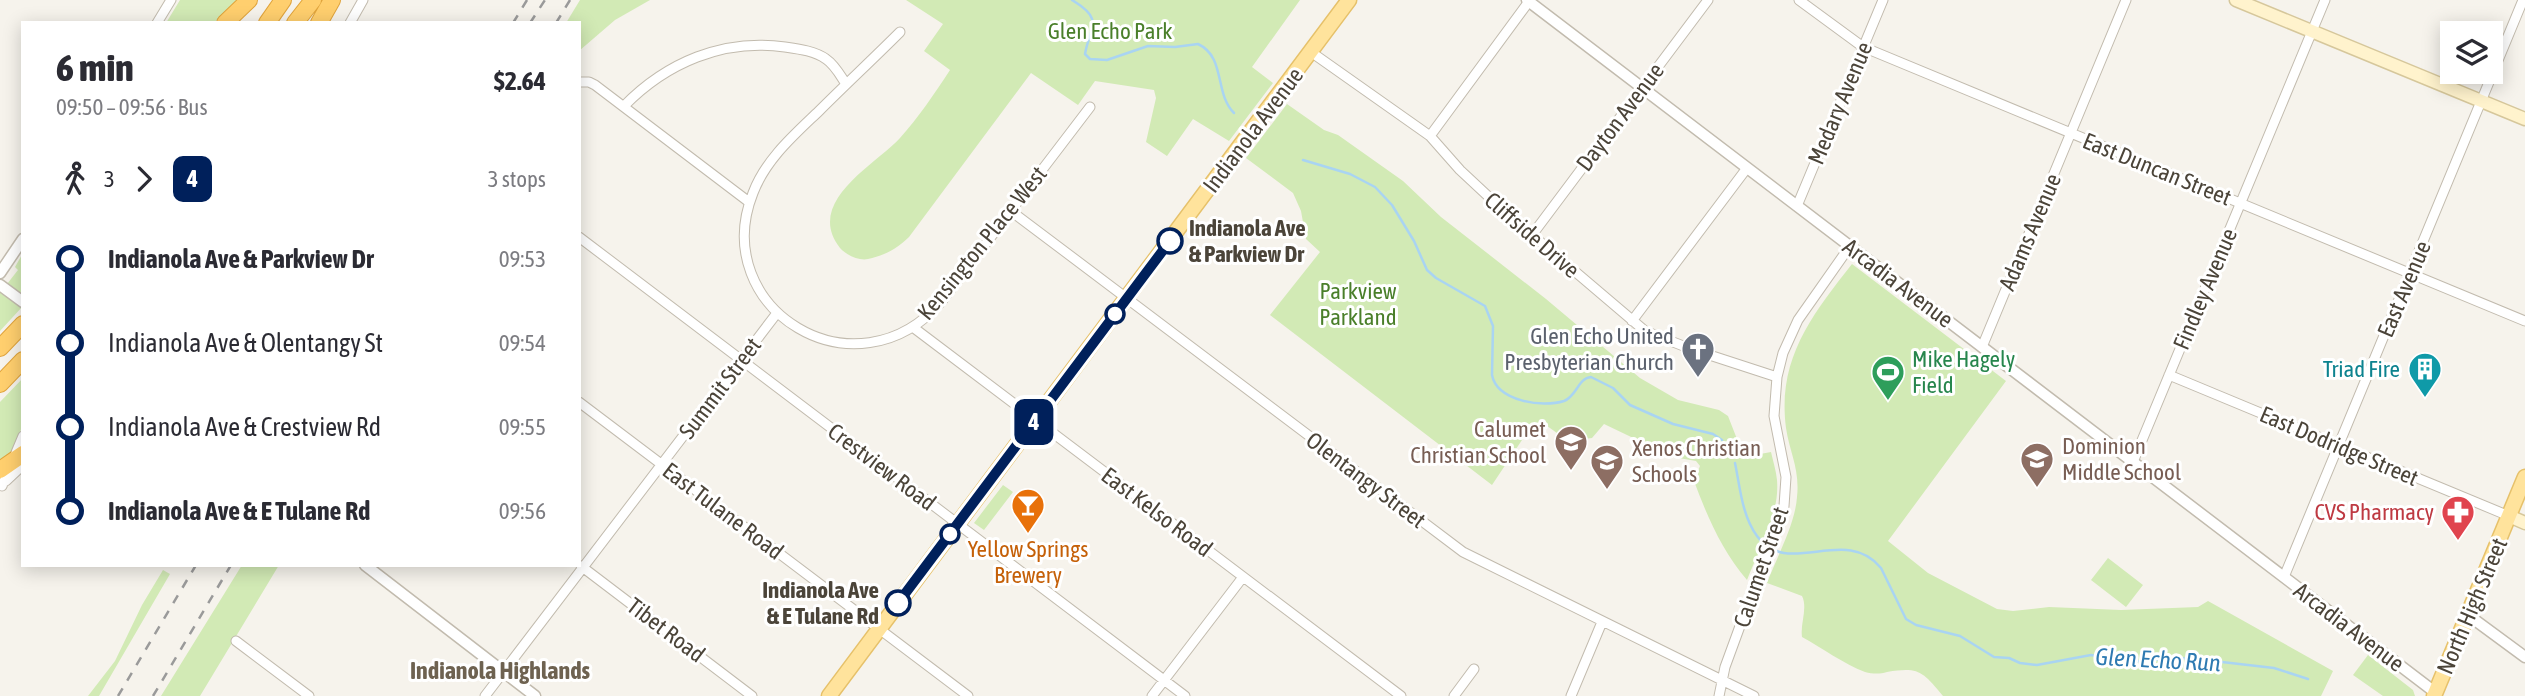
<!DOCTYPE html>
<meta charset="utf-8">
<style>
body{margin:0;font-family:"Asap Condensed",sans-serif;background:#f2f2f3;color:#2b2b33;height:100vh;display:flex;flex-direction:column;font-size:26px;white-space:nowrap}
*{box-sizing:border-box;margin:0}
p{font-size:23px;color:#7c7c81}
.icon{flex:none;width:38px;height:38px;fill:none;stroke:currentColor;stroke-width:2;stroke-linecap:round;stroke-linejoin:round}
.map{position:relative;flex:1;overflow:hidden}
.drawer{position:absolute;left:21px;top:21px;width:560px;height:546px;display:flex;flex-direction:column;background:#fff;border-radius:0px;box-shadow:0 4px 18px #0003}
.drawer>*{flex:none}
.badge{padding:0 14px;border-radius:10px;font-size:24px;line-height:46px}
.fabs{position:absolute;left:2440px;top:21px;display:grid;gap:14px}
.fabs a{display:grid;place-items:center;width:63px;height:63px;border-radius:0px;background:#fff;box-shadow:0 4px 18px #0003;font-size:35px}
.map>.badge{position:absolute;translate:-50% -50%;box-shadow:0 0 0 4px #fff}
.legs{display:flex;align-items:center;gap:10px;height:77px;padding:0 35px;font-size:23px}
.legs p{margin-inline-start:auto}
.summary{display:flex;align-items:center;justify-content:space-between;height:119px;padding:0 35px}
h1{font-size:38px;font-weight:800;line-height:52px}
ul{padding:0 35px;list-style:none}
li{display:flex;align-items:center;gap:24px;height:84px;font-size:26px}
li i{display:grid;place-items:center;width:10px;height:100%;margin:0 9px;background:currentColor}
li i::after{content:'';width:18px;height:18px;margin:-9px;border:5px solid;border-radius:50%;background:#fff}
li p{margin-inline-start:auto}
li:first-child i{background:linear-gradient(#0000 50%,currentColor 0)}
li:last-child i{background:linear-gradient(currentColor 50%,#0000 0)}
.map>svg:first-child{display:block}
.green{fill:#d2eab5}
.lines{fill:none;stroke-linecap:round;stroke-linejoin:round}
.stream{stroke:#a9d4f2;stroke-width:2.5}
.minor-casing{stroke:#c2bbae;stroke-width:11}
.tertiary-casing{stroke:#c2bbae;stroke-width:13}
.secondary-casing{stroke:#d6c79b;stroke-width:15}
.primary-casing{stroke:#e6c16a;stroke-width:17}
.motorway-casing{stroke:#e0a43c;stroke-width:18}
.minor{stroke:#fff;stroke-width:9}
.tertiary{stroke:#fff;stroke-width:10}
.secondary{stroke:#fff3cd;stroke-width:12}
.primary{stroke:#ffe39c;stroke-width:14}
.motorway{stroke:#ffcf6e;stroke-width:16}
.rail{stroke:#9a9a9a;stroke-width:2.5;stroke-dasharray:9 9;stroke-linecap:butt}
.line-1-casing{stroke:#fff;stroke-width:16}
.line-1{stroke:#00205b;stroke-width:10}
.stop-1-dot{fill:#fff;stroke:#00205b;stroke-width:3.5}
.labels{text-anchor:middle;stroke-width:6;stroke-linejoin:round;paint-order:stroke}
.park-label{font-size:23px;fill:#4a7f2a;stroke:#fff}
.street-label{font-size:23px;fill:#4b4439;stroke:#fff}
.stop-label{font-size:23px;font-weight:bold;fill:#4b4439;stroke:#fff;text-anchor:start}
.worship-label{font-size:23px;fill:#5b616d;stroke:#fff;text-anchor:end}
.leisure-label{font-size:23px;fill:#27864d;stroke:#fff;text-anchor:start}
.culture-label{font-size:23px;fill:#0d838f;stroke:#fff;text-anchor:end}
.education-label{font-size:23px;fill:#785e54;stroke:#fff;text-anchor:start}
.health-label{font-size:23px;fill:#be3a42;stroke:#fff;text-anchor:end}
.food-label{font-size:23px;fill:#c56008;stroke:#fff}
.water-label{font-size:24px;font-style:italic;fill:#2e7ab2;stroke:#fff}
.neighbourhood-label{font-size:24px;font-weight:bold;fill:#6e6250;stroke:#fff}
</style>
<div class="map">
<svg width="2525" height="696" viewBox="0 0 2525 696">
<rect width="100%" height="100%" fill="#f6f3ec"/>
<path class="green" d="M180,0H238L214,23H166Z
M580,0H650L615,20L579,51V23H566Z
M906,0H1300L1252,67L1273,83L1229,141L1193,119L1167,156L1146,142L1156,98L1154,90L1095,81L1078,105L1031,73L909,237C897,249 885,255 868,259C859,261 846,255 840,248C804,202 875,165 900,138C918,118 935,93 950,70L924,51L943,24Z
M1287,104L1324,130L1338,135L1403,181L1441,217L1546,299L1640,378L1678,400L1719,410L1728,416L1744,457L1771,452C1773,461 1776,470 1777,480C1780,514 1759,549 1747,580C1722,551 1707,516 1694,481L1700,466L1696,461L1673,457L1604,424L1592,438L1568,441L1543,423L1528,431L1492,485L1270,315L1320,252L1306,239L1301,211L1293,193L1246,158Z
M23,253V306L0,331V293L18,270L15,267Z
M1852,264L2006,381L1888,541L1928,573L1997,609L2013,611L2049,607L2121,610L2198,607L2208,601L2333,671L2321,696H1943C1922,671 1919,667 1887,672C1880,674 1873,674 1865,672C1844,664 1822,648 1802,637C1800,624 1808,608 1802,596L1767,583C1777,556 1795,525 1797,497C1800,469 1790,454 1786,428C1777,359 1812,315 1852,264Z
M23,378C23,412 28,439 0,463V402Z
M1003,485L1013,492L984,530L974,523Z
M2108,558L2143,585L2126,607L2091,580Z
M242,565H279L200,696H161Z
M163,570L170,574L99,696H88L115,661L142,605Z
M2368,655L2413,690L2415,696H2383L2353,675Z"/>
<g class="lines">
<path class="stream" d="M1072,0C1105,20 1090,26 1085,54L1090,59L1107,60L1148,46L1175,47L1198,44C1226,57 1214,93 1234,113
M1303,160L1350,174L1375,187L1392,205L1414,241L1427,270L1436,278L1485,306L1493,326L1492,375C1497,401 1542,408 1564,401C1577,396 1578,378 1591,377L1613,388L1630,405L1673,424L1713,434L1722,440
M1735,463C1740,487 1742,516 1757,536C1787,579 1846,524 1881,568L1906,619L1916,625L1960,636L1994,657L2009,658L2020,663L2037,665L2091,655L2131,662L2173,658L2196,659L2274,668L2308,679"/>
<defs>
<path id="minor" d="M1799,0L1863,47L2525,321
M157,23L171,0
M350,23L363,0
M900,32C873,59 846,84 819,111C794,135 766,159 753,193C707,309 856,401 942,301L1090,107
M1311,52L1430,136L1460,170L1505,212L1645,331L1691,349L1777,377
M581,82H589L595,85L749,202
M624,106C666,63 723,38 785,47C799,49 815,51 826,59C835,65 840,75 846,84
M1430,136L1530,0
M1797,206L1883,0
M1011,211L1463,552L1754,696
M1532,235L1708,0
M579,237L1185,696
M1632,321L1747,168
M914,328L1401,696
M1982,347L2126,0
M2169,375L2509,516
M579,402L968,696
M2133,462L2325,0
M6,481L23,465
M2,486L23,436
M581,566L752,696
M2284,577L2523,0
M236,641L309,696
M485,696L777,313
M1152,696L1243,577
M1454,696L1474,669
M1571,696L1602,622
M1719,696L1725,667L1784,506L1786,477L1774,416L1777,377L1783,353L1798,320L1850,246"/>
<path id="tertiary" d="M1527,0L2436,693
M0,273L23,239
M0,285L23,302
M365,565L535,696
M2468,615L2525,657"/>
<path id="secondary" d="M2236,0L2525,119
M2509,516L2525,523"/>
<path id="primary" d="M829,696L1349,0
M2434,696L2525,477"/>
<path id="motorway" d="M225,23L249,0
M267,23L283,0
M295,23L313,0
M319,23L332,0
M0,348L23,324
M0,384L23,360
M0,470L23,454"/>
</defs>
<use href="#minor" class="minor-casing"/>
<use href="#tertiary" class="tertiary-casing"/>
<use href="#secondary" class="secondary-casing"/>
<use href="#primary" class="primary-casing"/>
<use href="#motorway" class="motorway-casing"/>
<use href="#minor" class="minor"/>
<use href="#tertiary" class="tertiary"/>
<use href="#secondary" class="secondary"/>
<use href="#primary" class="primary"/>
<use href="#motorway" class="motorway"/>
<path class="rail" d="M513,23L527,0
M530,23L545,0
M556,23L570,0
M118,696L196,565
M153,696L231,565"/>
</g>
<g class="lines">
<defs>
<path id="line-1" d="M898,603L1170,241"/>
</defs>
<use href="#line-1" class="line-1-casing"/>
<use href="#line-1" class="line-1"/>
</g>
<defs>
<symbol id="church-pin" viewBox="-11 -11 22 30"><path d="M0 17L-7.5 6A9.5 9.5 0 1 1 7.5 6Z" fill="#6b7280" stroke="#fff"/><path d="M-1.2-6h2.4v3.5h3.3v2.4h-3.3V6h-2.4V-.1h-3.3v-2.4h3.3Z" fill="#fff"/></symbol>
<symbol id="building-pin" viewBox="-11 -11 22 30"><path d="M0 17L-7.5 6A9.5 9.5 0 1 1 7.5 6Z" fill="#0f9aa8" stroke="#fff"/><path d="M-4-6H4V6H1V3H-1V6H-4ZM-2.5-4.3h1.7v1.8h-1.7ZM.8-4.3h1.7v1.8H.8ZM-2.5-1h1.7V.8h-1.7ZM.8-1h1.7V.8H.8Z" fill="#fff"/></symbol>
<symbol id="stadium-pin" viewBox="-11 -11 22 30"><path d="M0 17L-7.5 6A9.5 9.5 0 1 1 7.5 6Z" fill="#2e9e5b" stroke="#fff"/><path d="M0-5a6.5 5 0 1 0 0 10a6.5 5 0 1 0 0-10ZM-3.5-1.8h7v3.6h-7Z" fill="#fff"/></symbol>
<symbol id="school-pin" viewBox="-11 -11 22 30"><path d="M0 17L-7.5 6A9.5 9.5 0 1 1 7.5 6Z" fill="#8d6e63" stroke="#fff"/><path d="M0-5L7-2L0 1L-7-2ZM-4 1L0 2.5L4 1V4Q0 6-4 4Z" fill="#fff"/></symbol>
<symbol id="bar-pin" viewBox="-11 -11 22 30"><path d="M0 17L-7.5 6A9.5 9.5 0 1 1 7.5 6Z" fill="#e8710a" stroke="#fff"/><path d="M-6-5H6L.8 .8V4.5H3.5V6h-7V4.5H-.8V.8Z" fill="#fff"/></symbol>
<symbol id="pharmacy-pin" viewBox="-11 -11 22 30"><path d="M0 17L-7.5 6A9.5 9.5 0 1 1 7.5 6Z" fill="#e0444e" stroke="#fff"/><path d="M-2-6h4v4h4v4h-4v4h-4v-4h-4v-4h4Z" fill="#fff"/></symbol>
</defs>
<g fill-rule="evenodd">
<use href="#church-pin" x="1679" y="330" width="38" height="52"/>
<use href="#building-pin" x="2406" y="350" width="38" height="52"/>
<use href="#stadium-pin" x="1869" y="353" width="38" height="52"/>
<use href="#school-pin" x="1552" y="423" width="38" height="52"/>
<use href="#school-pin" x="2018" y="440" width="38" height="52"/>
<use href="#school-pin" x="1588" y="442" width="38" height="52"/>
<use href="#bar-pin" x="1009" y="486" width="38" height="52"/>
<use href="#pharmacy-pin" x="2439" y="493" width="38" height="52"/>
</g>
<g class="stop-1-dot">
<circle cx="1170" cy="241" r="12"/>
<circle cx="1115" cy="314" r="9"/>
<circle cx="950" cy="534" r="9"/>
<circle cx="898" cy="603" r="12"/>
</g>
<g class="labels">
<g class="park-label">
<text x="1110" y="39">Glen Echo Park</text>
<text x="1358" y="299">Parkview<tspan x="1358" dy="26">Parkland</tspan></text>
</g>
<g class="street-label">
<text transform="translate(1840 103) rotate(-67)" y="8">Medary Avenue</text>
<text transform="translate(1620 117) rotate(-53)" y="8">Dayton Avenue</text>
<text transform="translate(1253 130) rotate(-53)" y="8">Indianola Avenue</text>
<text transform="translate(2157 169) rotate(22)" y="8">East Duncan Street</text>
<text transform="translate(2030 232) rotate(-67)" y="8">Adams Avenue</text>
<text transform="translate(1532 235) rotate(41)" y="8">Cliffside Drive</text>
<text transform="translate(982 243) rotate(-51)" y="8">Kensington Place West</text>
<text transform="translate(1898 283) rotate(37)" y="8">Arcadia Avenue</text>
<text transform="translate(2205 289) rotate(-67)" y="8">Findley Avenue</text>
<text transform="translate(2404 289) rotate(-67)" y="8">East Avenue</text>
<text transform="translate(720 388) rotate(-53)" y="8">Summit Street</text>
<text transform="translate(2339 446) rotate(23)" y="8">East Dodridge Street</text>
<text transform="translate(882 467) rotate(37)" y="8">Crestview Road</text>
<text transform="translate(1366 480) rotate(37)" y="8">Olentangy Street</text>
<text transform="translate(723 511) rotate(37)" y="8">East Tulane Road</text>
<text transform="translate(1157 512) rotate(37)" y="8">East Kelso Road</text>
<text transform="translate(1761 567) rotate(-71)" y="8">Calumet Street</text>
<text transform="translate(2472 606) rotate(-67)" y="8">North High Street</text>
<text transform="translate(2349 627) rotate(37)" y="8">Arcadia Avenue</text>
<text transform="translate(666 630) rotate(37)" y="8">Tibet Road</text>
</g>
<g class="stop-label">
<text x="1189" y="236">Indianola Ave<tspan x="1189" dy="26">&amp; Parkview Dr</tspan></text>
<text x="879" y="598" text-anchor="end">Indianola Ave<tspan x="879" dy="26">&amp; E Tulane Rd</tspan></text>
</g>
<g class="worship-label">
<text x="1674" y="344">Glen Echo United<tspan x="1674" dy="26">Presbyterian Church</tspan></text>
</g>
<g class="leisure-label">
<text x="1912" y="367">Mike Hagely<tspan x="1912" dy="26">Field</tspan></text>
</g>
<g class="culture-label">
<text x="2400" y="377">Triad Fire</text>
</g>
<g class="education-label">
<text x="1546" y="437" text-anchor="end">Calumet<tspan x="1546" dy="26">Christian School</tspan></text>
<text x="2062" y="454">Dominion<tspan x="2062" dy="26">Middle School</tspan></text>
<text x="1632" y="456">Xenos Christian<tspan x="1632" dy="26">Schools</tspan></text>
</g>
<g class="health-label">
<text x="2434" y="520">CVS Pharmacy</text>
</g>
<g class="food-label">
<text x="1028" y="557">Yellow Springs<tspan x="1028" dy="26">Brewery</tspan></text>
</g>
<g class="water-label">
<text transform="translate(2158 660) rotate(3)" y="8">Glen Echo Run</text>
</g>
<g class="neighbourhood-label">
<text x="500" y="679">Indianola Highlands</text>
</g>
</g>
</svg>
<div class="fabs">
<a><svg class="icon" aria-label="layers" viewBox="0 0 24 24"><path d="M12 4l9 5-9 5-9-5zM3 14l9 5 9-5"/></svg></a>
</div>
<b class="badge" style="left:1034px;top:422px;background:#00205b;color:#fff">4</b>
<section class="drawer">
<div class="summary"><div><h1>6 min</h1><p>09:50 – 09:56 · Bus</p></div><b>$2.64</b></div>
<div class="legs"><svg class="icon" aria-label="walk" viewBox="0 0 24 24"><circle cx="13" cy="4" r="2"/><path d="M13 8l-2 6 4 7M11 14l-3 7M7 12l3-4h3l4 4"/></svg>3<svg class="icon" aria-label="forward" viewBox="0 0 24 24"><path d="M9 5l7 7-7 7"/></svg><b class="badge" style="background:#00205b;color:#fff">4</b><p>3 stops</p></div>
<ul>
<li><i style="color:#00205b"></i><b>Indianola Ave &amp; Parkview Dr</b><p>09:53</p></li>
<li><i style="color:#00205b"></i><span>Indianola Ave &amp; Olentangy St</span><p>09:54</p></li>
<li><i style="color:#00205b"></i><span>Indianola Ave &amp; Crestview Rd</span><p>09:55</p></li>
<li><i style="color:#00205b"></i><b>Indianola Ave &amp; E Tulane Rd</b><p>09:56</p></li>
</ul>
</section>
</div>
